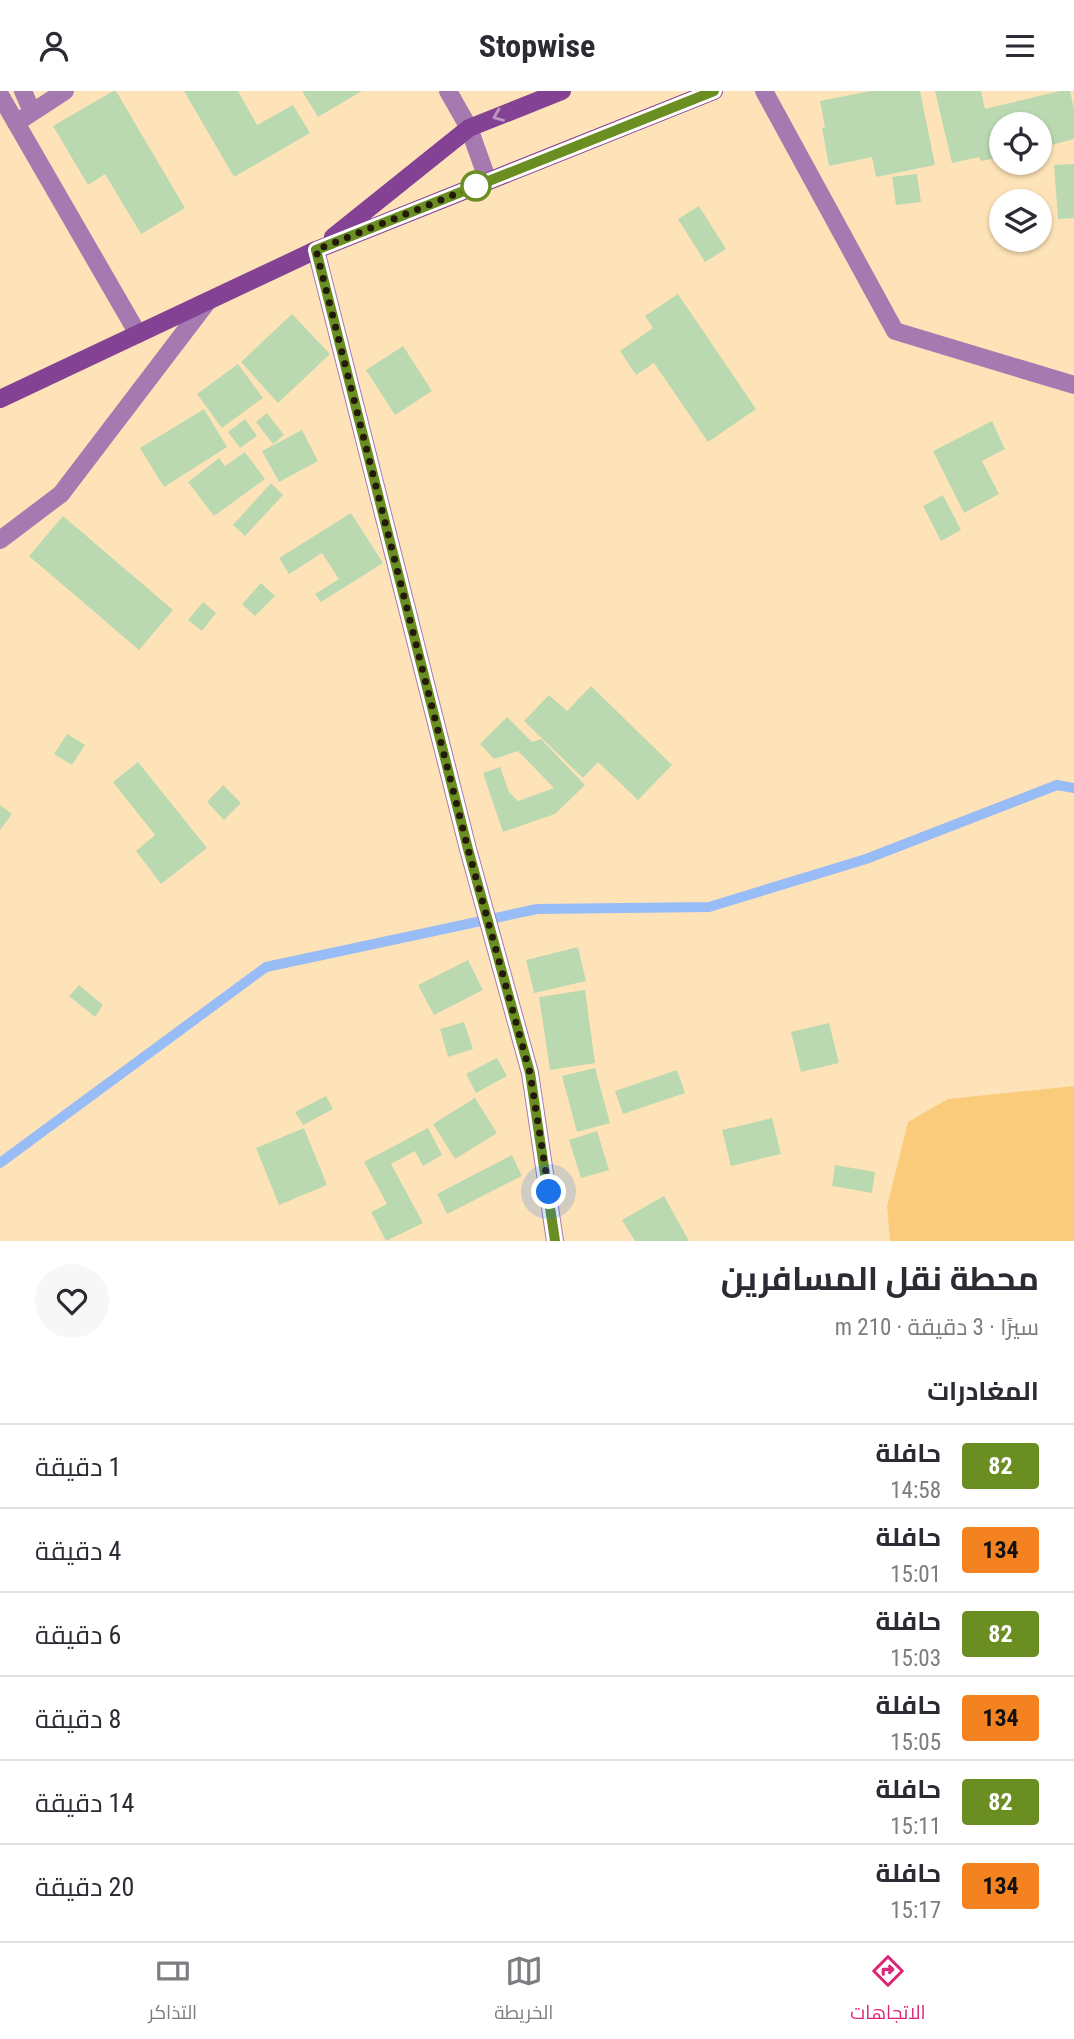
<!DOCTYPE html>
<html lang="ar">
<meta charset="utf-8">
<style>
body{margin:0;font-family:"Roboto Condensed",Cairo,sans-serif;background:#f7f7f7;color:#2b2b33;direction:rtl;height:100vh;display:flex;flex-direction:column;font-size:26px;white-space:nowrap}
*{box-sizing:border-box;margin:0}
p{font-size:23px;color:#7c7c81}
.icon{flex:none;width:38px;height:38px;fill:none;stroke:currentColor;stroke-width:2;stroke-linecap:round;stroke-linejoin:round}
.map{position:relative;height:1150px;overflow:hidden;direction:ltr}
.side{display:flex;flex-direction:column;background:#fff;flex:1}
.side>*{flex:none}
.badge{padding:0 14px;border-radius:5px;font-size:24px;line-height:46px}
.fabs{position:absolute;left:989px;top:21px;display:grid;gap:14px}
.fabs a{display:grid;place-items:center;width:63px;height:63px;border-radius:50%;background:#fff;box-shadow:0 2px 5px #0004;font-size:35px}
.you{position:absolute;width:35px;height:35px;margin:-18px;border:5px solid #fff;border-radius:50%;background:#1a73e8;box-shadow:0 0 0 10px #1a73e833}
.map>.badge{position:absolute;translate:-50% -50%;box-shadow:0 0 0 4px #fff}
h2{padding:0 35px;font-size:26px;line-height:63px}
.round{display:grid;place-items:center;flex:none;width:74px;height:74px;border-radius:37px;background:#f7f7f7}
.headline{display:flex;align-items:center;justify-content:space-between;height:119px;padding:0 35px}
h1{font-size:33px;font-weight:700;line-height:52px}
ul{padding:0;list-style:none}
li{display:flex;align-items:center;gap:21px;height:84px;padding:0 35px;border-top:2px solid #e1e1e2}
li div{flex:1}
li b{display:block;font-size:26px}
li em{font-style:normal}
li .badge{min-width:77px;font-weight:700;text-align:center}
header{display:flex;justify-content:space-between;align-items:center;height:91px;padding:0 35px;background:#fff;font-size:32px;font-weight:700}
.menu{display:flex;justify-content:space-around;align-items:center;height:98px;border-top:2px solid #e1e1e2;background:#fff;font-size:19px;color:#7c7c81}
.menu a{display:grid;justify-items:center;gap:4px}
.menu .on{color:#db2777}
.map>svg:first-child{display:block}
.green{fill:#fbcb7c}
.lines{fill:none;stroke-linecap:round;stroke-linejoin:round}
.stream{stroke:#98bcf5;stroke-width:10}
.building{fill:#bad9b1}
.minor{stroke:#a57ab1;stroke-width:18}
.secondary{stroke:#834294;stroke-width:18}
.oneway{stroke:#bb97c4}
.line-casing{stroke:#fff;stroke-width:16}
.line{stroke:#6b8e23;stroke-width:10}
.walk{stroke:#241a0a;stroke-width:7;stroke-dasharray:0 12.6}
.stop-dot{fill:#fff;stroke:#6b8e23;stroke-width:3.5}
</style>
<header><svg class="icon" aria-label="menu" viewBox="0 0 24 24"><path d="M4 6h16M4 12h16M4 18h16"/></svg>Stopwise<svg class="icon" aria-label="person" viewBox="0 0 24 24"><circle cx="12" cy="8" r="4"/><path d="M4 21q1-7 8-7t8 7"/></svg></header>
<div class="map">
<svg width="1074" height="1150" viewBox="0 0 1074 1150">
<rect width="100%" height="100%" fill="#ffe3b8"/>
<path class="green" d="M1074,995V1150H890L887,1115L908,1031L948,1008Z"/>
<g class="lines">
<path class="stream" d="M0,1072L266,876L537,818L709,816L866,768L1057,694L1074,697"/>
</g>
<path class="building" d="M113,0H116L185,117L141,143L105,83L88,94L53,35Z
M184,0H238L257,34L293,14L310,42L234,86Z
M302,0H362L318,26Z
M870,0H920L935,74L876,86L872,66L829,75L822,37L825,36L820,10Z
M935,0H981L985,18L1060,0H1070L1074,18V48L1040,57V33H1001V66L981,70L979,66L952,72Z
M1074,73V127L1058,128L1054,74Z
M917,83L921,111L896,114L892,86Z
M699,115L726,158L705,171L678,128Z
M678,203L756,318L708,351L654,272L636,284L620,260L653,237L645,225Z
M292,223L330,263L278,312L241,271Z
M403,255L432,300L395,324L366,279Z
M238,273L263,307L222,337L197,303Z
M204,318L227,356L164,396L140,357Z
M267,322L284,344L273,353L256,331Z
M245,328L257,345L240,357L228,341Z
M992,330L1005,358L982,370L999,403L964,422L933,360Z
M302,339L318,370L279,391L262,360Z
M245,361L265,388L214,425L188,391L219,367L225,375Z
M271,392L283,404L245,445L233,434Z
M943,404L961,439L941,450L923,415Z
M351,422L383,472L321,511L315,503L339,488L322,462L289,483L279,467Z
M63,425L173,519L139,559L29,465Z
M261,492L275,505L255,525L242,513Z
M203,511L216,522L202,540L188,529Z
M591,595L672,674L638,709L598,671L583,687L524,630L549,604L567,620Z
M507,626L532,651L541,648L585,694L555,723L503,741L483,682L500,676L509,701L518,710L554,697L518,660L494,668L480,653Z
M67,643L85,654L72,674L54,663Z
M138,671L207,757L161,793L136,760L155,744L113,691Z
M223,694L241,712L224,729L207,711Z
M0,714L12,723L0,739Z
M578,856L586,890L534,902L526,869Z
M468,869L483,899L434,924L418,894Z
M79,894L103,914L95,926L69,905Z
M585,899L595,972L550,979L539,906Z
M464,931L473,958L448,966L440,938Z
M829,932L839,972L801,981L791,941Z
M497,967L507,985L476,1002L466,983Z
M595,977L610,1032L577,1041L562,985Z
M677,979L685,1002L623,1023L615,1000Z
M326,1005L333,1018L303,1034L295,1021Z
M475,1007L497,1042L455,1068L433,1033Z
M772,1027L781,1063L731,1075L722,1039Z
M304,1037L327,1094L279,1114L256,1057Z
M428,1037L442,1064L423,1075L415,1060L391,1073L423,1132L386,1150L371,1121L387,1113L364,1071Z
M597,1040L609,1079L581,1087L569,1049Z
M512,1064L522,1085L447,1123L437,1103Z
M835,1074L875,1081L872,1102L832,1095Z
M664,1105L689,1150H635L622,1129Z"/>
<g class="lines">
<path class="minor" d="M23,0L32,21
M448,0L469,37L488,90
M764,0L895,240L1074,294
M0,4L138,243
M16,32L65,0
M316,159L468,758L530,982L555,1150
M0,449L61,403L208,210"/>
<path class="secondary" d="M333,146L469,37L562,0
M0,308L316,159L714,0"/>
</g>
<defs><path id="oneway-chevron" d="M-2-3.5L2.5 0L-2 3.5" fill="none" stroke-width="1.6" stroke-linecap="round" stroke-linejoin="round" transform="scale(1.75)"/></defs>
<use class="oneway" href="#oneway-chevron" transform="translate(498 25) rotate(158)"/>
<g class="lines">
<defs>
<path id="line" d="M555,1150L530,982L468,758L316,159L714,0"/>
</defs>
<use href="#line" class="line-casing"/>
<use href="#line" class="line"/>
<path class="walk" d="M476,95L316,159L468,758L530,982L549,1101"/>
</g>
<circle class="stop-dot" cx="476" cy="95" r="14"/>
</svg>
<div class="fabs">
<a><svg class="icon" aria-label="locate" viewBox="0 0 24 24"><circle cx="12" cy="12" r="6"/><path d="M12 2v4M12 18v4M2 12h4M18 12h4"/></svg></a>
<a><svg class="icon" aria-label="layers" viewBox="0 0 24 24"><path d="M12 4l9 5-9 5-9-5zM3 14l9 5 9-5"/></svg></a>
</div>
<div class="you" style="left:549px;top:1101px"></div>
</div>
<section class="side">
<div class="headline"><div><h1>محطة نقل المسافرين</h1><p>سيرًا · 3 دقيقة · 210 m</p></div><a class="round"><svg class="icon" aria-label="heart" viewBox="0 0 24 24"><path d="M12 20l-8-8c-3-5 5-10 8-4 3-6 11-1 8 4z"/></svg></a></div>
<h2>المغادرات</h2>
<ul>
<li><span class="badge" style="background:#6b8e23;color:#fff">82</span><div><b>حافلة</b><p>14:58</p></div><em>1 دقيقة</em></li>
<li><span class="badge" style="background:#f58220;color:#111">134</span><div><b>حافلة</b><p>15:01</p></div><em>4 دقيقة</em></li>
<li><span class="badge" style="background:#6b8e23;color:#fff">82</span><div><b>حافلة</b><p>15:03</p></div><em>6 دقيقة</em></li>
<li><span class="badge" style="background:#f58220;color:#111">134</span><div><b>حافلة</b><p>15:05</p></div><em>8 دقيقة</em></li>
<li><span class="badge" style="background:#6b8e23;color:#fff">82</span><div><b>حافلة</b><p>15:11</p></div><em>14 دقيقة</em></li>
<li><span class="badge" style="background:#f58220;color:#111">134</span><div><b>حافلة</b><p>15:17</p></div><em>20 دقيقة</em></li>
</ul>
</section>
<nav class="menu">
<a class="on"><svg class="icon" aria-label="directions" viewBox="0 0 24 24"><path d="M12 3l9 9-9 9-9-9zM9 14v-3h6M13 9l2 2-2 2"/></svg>الاتجاهات</a>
<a><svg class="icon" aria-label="map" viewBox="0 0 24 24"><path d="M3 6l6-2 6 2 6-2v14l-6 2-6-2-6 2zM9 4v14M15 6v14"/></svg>الخريطة</a>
<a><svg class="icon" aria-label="tickets" viewBox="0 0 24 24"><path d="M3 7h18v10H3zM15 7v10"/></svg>التذاكر</a>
</nav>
